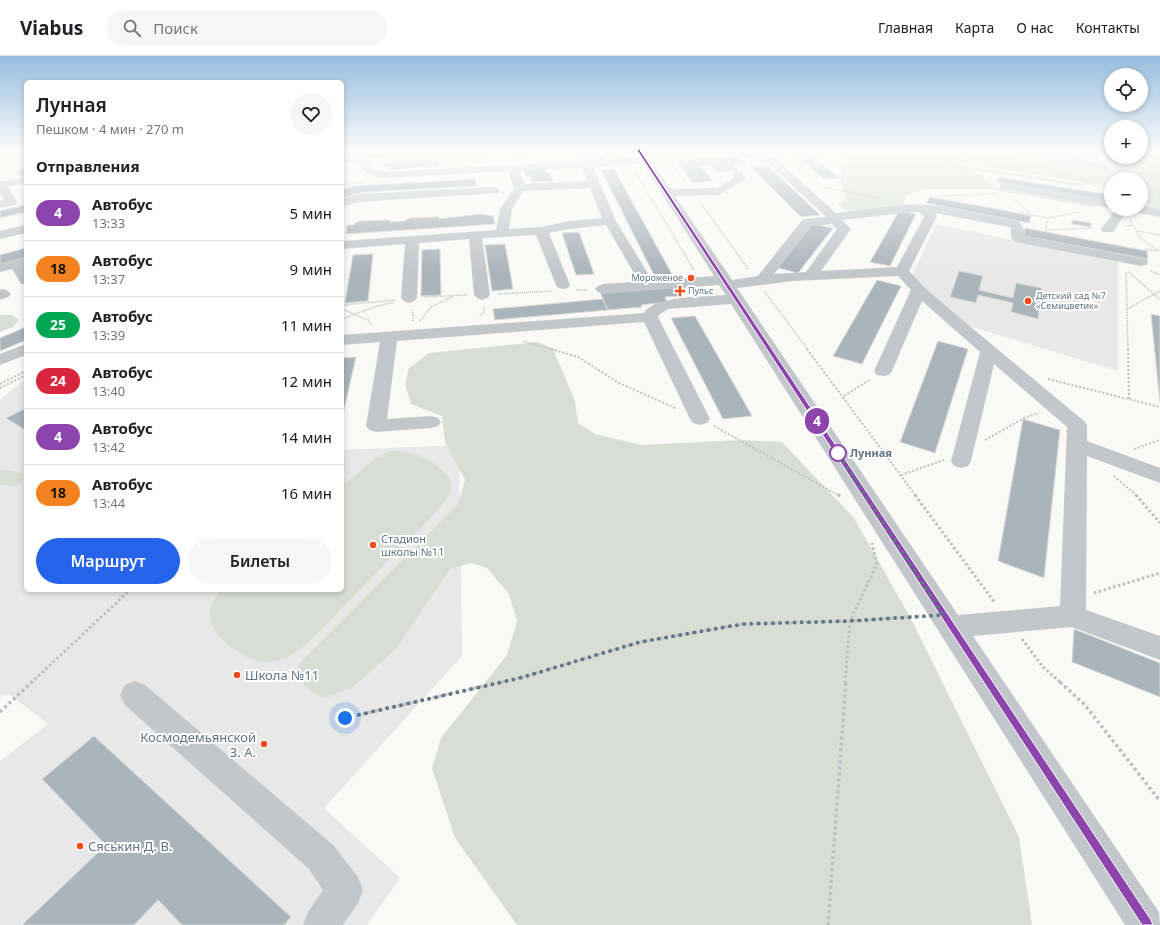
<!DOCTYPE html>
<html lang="ru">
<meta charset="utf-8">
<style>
body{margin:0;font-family:"Noto Sans",sans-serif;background:#f6f6f6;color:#202124;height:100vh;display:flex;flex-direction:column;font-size:15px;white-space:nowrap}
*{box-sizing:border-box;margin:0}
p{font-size:13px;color:#757577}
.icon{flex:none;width:22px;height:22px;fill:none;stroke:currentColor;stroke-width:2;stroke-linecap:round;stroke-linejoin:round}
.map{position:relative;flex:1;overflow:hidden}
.panel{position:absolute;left:24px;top:24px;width:320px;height:512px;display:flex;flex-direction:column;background:#fff;border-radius:6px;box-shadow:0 2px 6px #0003}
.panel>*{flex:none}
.badge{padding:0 8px;border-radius:13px;font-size:14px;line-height:26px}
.tools{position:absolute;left:1104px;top:12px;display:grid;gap:8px}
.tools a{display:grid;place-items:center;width:44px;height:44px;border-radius:50%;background:#fff;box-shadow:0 2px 6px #0003;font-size:20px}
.you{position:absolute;width:20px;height:20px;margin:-10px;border:3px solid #fff;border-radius:50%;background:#1a73e8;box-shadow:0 0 0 6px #1a73e833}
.map>.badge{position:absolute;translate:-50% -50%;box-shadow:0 0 0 2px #fff}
h2{padding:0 12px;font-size:15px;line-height:36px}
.round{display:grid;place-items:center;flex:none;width:42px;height:42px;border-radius:21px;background:#f6f6f6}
.headline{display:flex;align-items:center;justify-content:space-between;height:68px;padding:0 12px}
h1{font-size:19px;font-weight:600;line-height:30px}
.action{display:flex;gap:8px;margin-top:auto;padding:8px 12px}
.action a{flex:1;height:46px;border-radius:24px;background:#2563eb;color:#fff;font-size:16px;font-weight:600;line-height:46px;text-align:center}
.action a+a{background:#f6f6f6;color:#202124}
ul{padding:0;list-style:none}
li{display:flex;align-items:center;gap:12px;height:56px;padding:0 12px;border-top:1px solid #e0e0e0}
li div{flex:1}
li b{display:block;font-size:15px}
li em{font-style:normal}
li .badge{min-width:44px;font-weight:700;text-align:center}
header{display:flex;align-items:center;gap:24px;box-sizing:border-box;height:56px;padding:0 20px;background:#fff;border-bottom:1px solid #e0e0e0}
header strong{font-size:19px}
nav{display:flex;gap:22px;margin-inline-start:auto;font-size:14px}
.search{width:280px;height:36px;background:#f6f6f6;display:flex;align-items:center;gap:10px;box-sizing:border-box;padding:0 14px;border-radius:22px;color:#757577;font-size:15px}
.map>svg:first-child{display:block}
.built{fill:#e7e8e7}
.green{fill:#d9ded5}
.building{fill:#aab4bb;stroke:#dbdbd8}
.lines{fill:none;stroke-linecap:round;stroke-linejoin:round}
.path-far3{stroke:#bcc0c3;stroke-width:1.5;stroke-dasharray:1 1;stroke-linecap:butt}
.path-far2{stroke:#bcc0c3;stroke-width:2;stroke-dasharray:2 2;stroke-linecap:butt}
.path-far1{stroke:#bcc0c3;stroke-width:3;stroke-dasharray:2.5 2.5;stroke-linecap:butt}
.path{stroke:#bcc0c3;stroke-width:3.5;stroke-dasharray:3 3;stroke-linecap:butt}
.minor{fill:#c2c7cb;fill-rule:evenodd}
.line{fill:#8e44ad;stroke:#fff}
.walk{stroke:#617584;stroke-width:4;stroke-dasharray:0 7.2}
.poi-dot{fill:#f34b1d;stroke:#fff;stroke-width:1.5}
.stop-dot{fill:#fff;stroke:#8e44ad;stroke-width:2}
.labels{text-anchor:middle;stroke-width:4;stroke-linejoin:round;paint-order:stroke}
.far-poi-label{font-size:9px;fill:#617584;stroke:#fff;text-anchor:start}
.stop-label{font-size:11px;font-weight:bold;fill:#617584;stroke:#fff;text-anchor:start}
.poi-label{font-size:11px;fill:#617584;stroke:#fff;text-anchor:start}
.near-poi-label{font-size:13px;fill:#617584;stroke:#fff;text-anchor:start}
</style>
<header>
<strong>Viabus</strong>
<div class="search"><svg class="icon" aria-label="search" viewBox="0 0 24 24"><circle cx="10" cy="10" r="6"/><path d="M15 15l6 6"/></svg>Поиск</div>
<nav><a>Главная</a><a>Карта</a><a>О нас</a><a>Контакты</a></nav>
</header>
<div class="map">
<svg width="1160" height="869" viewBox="0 0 1160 869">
<rect width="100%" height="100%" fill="#f9f9f6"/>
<path class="built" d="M967,94H1111V101H1126L1130,123H1111V131L962,107Z
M936,168L1118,206V315L966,269L912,220Z
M26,324V534H342V394L459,389L462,600L324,752L400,822L367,869H0V705L48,668L9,638L0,641V344L21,326Z"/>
<path class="green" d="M849,94H965L958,108L1084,128L1083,130H1077L979,115L972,116L995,131L1093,148L1097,151H1092L988,133H926L906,139L903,149C887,153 851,163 838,148L846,144C846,134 841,132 841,126C840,115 845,104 849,94Z
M967,94H990L1105,111L1128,117L1129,123H1111V135L1101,130V129L962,107Z
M1141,94H1160V154L1147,152L1141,149V123H1132L1129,101H1141Z
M0,259H12L19,264L13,271L0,276Z
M538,286L553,293L575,345L578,367L595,378L641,389L740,384L782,386L854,462L910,561L1019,781L1032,869H517L455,782L432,712L441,682L507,599L517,565L509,538L487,512L471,507L450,513L395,594L354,630L327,642C308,635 300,631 298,609L458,448L465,424L445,386L442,360L411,348L405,328L409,312L429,297Z
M390,395C413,394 434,403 448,421C452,426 452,432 449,438C439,456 415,477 400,492C380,513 360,534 339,555C330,565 320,576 310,585C302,592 292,600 282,603C277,604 269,607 264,606C256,606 246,601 239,596C215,582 197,558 222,534H342V430L373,404Z
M0,413L22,417L24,424L16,430L0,429Z"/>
<path class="building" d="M576,94H594L596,97H600L604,104L585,105L582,101H580Z
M790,94H805L840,122L824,123Z
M1046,94H1075L1099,97V102Z
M740,101L747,108L733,109L739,115L717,116L712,110H700L713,125L693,127L676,104Z
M438,103V109L390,114V112L384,110L385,108L401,104Z
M768,110L820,159L801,161L751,111Z
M545,112L546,117H550L553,125L532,126L531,121L525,119L524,113Z
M26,113V120L21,121L15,115Z
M614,113L673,220L655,221L601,114Z
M998,121L1111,139V145L996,126Z
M475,123L476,130L362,136L342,142V134L355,130Z
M930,141L1002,154L1031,160L1029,167L926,147Z
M26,149V156L0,162V155Z
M899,155L916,158L890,210L870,206Z
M480,158L493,160L495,168L346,178L347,169H354L355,167L361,165L384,164H390V166L404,165L410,162L433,161H439V163Z
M1072,164L1091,167V171L1072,168Z
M813,168L833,172L798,217L775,211Z
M1025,172L1147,195L1148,203L1024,180Z
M579,176L594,218L576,219L562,177Z
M505,188L513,233L492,235L485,189Z
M26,192V201L0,208V199Z
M440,193L441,239L421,240L422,194Z
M373,198L368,245L345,247L353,199Z
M959,215L983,220L979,234L1013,242L1016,227L1042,232L1038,263L1011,256L1013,247L978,239L976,247L950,241Z
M877,224L901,230L862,308L833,300Z
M676,229L683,240L665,241L667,246L641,249L642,251L608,254L600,236Z
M603,243L608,254L495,264L493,253Z
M1151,258L1160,260V347Z
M695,260L752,360L723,363L671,262Z
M26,271V284L0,295V282Z
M938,285L968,293L935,397L900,386Z
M356,301L342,362V302Z
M26,352V374H25L6,362Z
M1023,363L1060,374L1044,522L998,505Z
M1074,573L1160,607V641L1072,606Z
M94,680L291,861L284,869H182L158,844L134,869H22L106,789L42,723Z"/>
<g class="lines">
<path class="path-far3" d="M917,94L956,108L993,127
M432,98L511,94
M522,98L531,94
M516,100L526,94
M0,103L14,94
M672,109L685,125
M1049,114L1090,128
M1117,114L1136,117L1160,116
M1064,116L1076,122
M636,117L694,214
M1136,118L1160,138
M1090,128L1100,132
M342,129L363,126
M822,131L879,142
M937,140L981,139L995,137
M1014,143L1031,158
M701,147L748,213
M1021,157L1048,162L1046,174L1093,172
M1048,162L1079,156
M1130,163L1140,182L1158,194
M1126,170L1133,169
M1137,175L1160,179
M1145,193L1160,195
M1151,215L1160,219
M1126,216L1128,294
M1129,216L1160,244
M576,234H587
M765,236L808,294
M498,238L551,235
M424,241L467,239
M342,249L395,244
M342,253L368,264L372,269
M1127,253L1160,235
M413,254V265
M480,260L484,256V251
M342,263L374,251L395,246
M420,265L431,251L452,241
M523,285L555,294"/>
<path class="path-far2" d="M551,293L578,301L619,327L675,352
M807,293L916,440
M1128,293L1129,343
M1048,323L1160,351
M0,328L26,315
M0,332L26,319
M844,340L871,323
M714,370L840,440
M985,384L1026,361L1039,357
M1134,393L1160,384
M901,419L944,404
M1114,420L1137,440"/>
<path class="path-far1" d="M838,439L841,440
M915,439L995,547
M1136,439L1160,467
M1094,537L1160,517
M1022,583L1043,611L1061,627
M31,627L130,534
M497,627L520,622L640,586L744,568L850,565L920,560
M845,627L850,565L877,508L872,487"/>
<path class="path" d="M1060,626L1085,649L1160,745
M0,656L32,626
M345,662L501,626
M828,869L846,626"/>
<path class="minor" d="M395,94H426L421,97L366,103L374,113L384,116L639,102L634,94H644L645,96L717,94L716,96L712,97L649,102L671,133L716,132L734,122L732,117L734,115H742L746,123L744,125L718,139L675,140L732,224L758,220L803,163L826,161L767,106L725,96L724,94H741L775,102L836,157L912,148L941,150L1018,165L1023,171L1025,180L1146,203L1148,206L1146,209L1141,210L1021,187C1011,185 1010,182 1011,172L1009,171L935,157L937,160L909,215L924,231L954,257L1084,365L1087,369V385L1160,412V427L1087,400L1086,554L1160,580V604L1072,571L973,580L1159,856L1160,869H1125L731,248L668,253L659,259L658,261L710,363L707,367L700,369L693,367L690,363L644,266L397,285L387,363L431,360L438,362L441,366L438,370L431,372L376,376L369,374L366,370L380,286L342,289V279L644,257C655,239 706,241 726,239L719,229L603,238L598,236L595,233L598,230L603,228L714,220L643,108L593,111L616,165L650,221L648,224L643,225L638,224L606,169L569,173L549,177L570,229L568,232L563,233L558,232L556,229L536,179L482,182L490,239L487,242L482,244L477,242L474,239L469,183L419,187L417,242L414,245L409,247L404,245L401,242L405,188L342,193V185L496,174L500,153L514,132L508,115L384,122L366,117L355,105L342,106V100L357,97ZM582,111L587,125L525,128L519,115ZM590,132L602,162L569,165L541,171L509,173L512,153L523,135ZM912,156H919L924,161L897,211L821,215L851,173L842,164ZM832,168L837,173L806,216L774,218L812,170ZM898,220L911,234L874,315L877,319L883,320L889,319L892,315L922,245L980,296L951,405L954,410L961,412L968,410L971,405L994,308L1067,371L1060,550L958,559L737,232L793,225Z
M996,94H1020L1105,107L1110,110L1105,113L1001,97Z
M26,121V127L8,131L17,146L15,149L0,152V144H4L0,137V126Z
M1005,127L1111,144V152L1001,132L999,130L1001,128Z
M494,131L498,133L500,135L498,137L358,146L342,151V143L357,138Z
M1141,150L1160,153V161L1133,156L1131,153H1141Z
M1116,153H1128L1113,176H1103L1101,173Z
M26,169V177L0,183V175Z
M26,201V229L21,228L12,213L0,216V208Z
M3,233L8,235L11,238L8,241L0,244V234Z
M26,288V299L0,309V298Z
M135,625L145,629L333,789L358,821L363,834L358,847L343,869H303L308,856L323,834L309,813L125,649L120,639L125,629Z"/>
</g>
<linearGradient id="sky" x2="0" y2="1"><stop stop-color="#95bcdd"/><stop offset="0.44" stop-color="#fcfcfb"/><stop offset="1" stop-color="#fcfcfb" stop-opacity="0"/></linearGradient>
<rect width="1160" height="216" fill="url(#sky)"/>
<path class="line" d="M639,93L1151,864L1153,869H1142L637,94Z"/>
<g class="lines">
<path class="walk" d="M345,662L520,622L640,586L714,573L744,568L850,565L943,559L838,397"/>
</g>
<g class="poi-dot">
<circle cx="691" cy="222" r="4"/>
<path d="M678 229h4v4h4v4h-4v4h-4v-4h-4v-4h4z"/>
<circle cx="1028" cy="245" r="4"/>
<circle cx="373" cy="489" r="4"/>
<circle cx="237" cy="619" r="4"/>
<circle cx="264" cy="688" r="4"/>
<circle cx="80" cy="790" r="4"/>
</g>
<circle class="stop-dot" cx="838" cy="397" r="8"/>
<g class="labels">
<g class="far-poi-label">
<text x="683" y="225" text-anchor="end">Мороженое</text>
<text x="688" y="238">Пульс</text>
<text x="1036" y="243">Детский сад №7<tspan x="1036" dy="10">«Семицветик»</tspan></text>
</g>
<g class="stop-label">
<text x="850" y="401">Лунная</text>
</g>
<g class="poi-label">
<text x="381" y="487">Стадион<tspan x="381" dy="13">школы №11</tspan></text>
</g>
<g class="near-poi-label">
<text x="245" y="624">Школа №11</text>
<text x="256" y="686" text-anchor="end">Космодемьянской<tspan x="256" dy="15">З. А.</tspan></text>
<text x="88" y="795">Сяськин Д. В.</text>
</g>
</g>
</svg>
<div class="tools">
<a><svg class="icon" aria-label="locate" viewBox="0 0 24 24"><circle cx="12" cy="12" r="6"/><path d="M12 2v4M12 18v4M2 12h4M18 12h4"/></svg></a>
<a>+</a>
<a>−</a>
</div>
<div class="you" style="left:345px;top:662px"></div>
<b class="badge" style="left:817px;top:365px;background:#8e44ad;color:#fff">4</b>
<section class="panel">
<div class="headline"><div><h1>Лунная</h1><p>Пешком · 4 мин · 270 m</p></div><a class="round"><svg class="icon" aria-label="heart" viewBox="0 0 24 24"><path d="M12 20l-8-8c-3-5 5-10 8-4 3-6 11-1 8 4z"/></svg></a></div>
<h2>Отправления</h2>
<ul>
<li><span class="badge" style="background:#8e44ad;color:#fff">4</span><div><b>Автобус</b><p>13:33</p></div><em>5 мин</em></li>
<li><span class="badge" style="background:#f58220;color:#111">18</span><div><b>Автобус</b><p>13:37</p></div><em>9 мин</em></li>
<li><span class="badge" style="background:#00a651;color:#fff">25</span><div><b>Автобус</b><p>13:39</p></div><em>11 мин</em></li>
<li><span class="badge" style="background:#d7263d;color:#fff">24</span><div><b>Автобус</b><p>13:40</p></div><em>12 мин</em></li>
<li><span class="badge" style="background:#8e44ad;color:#fff">4</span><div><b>Автобус</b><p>13:42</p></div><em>14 мин</em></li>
<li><span class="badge" style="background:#f58220;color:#111">18</span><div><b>Автобус</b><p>13:44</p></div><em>16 мин</em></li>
</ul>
<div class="action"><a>Маршрут</a><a>Билеты</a></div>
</section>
</div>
